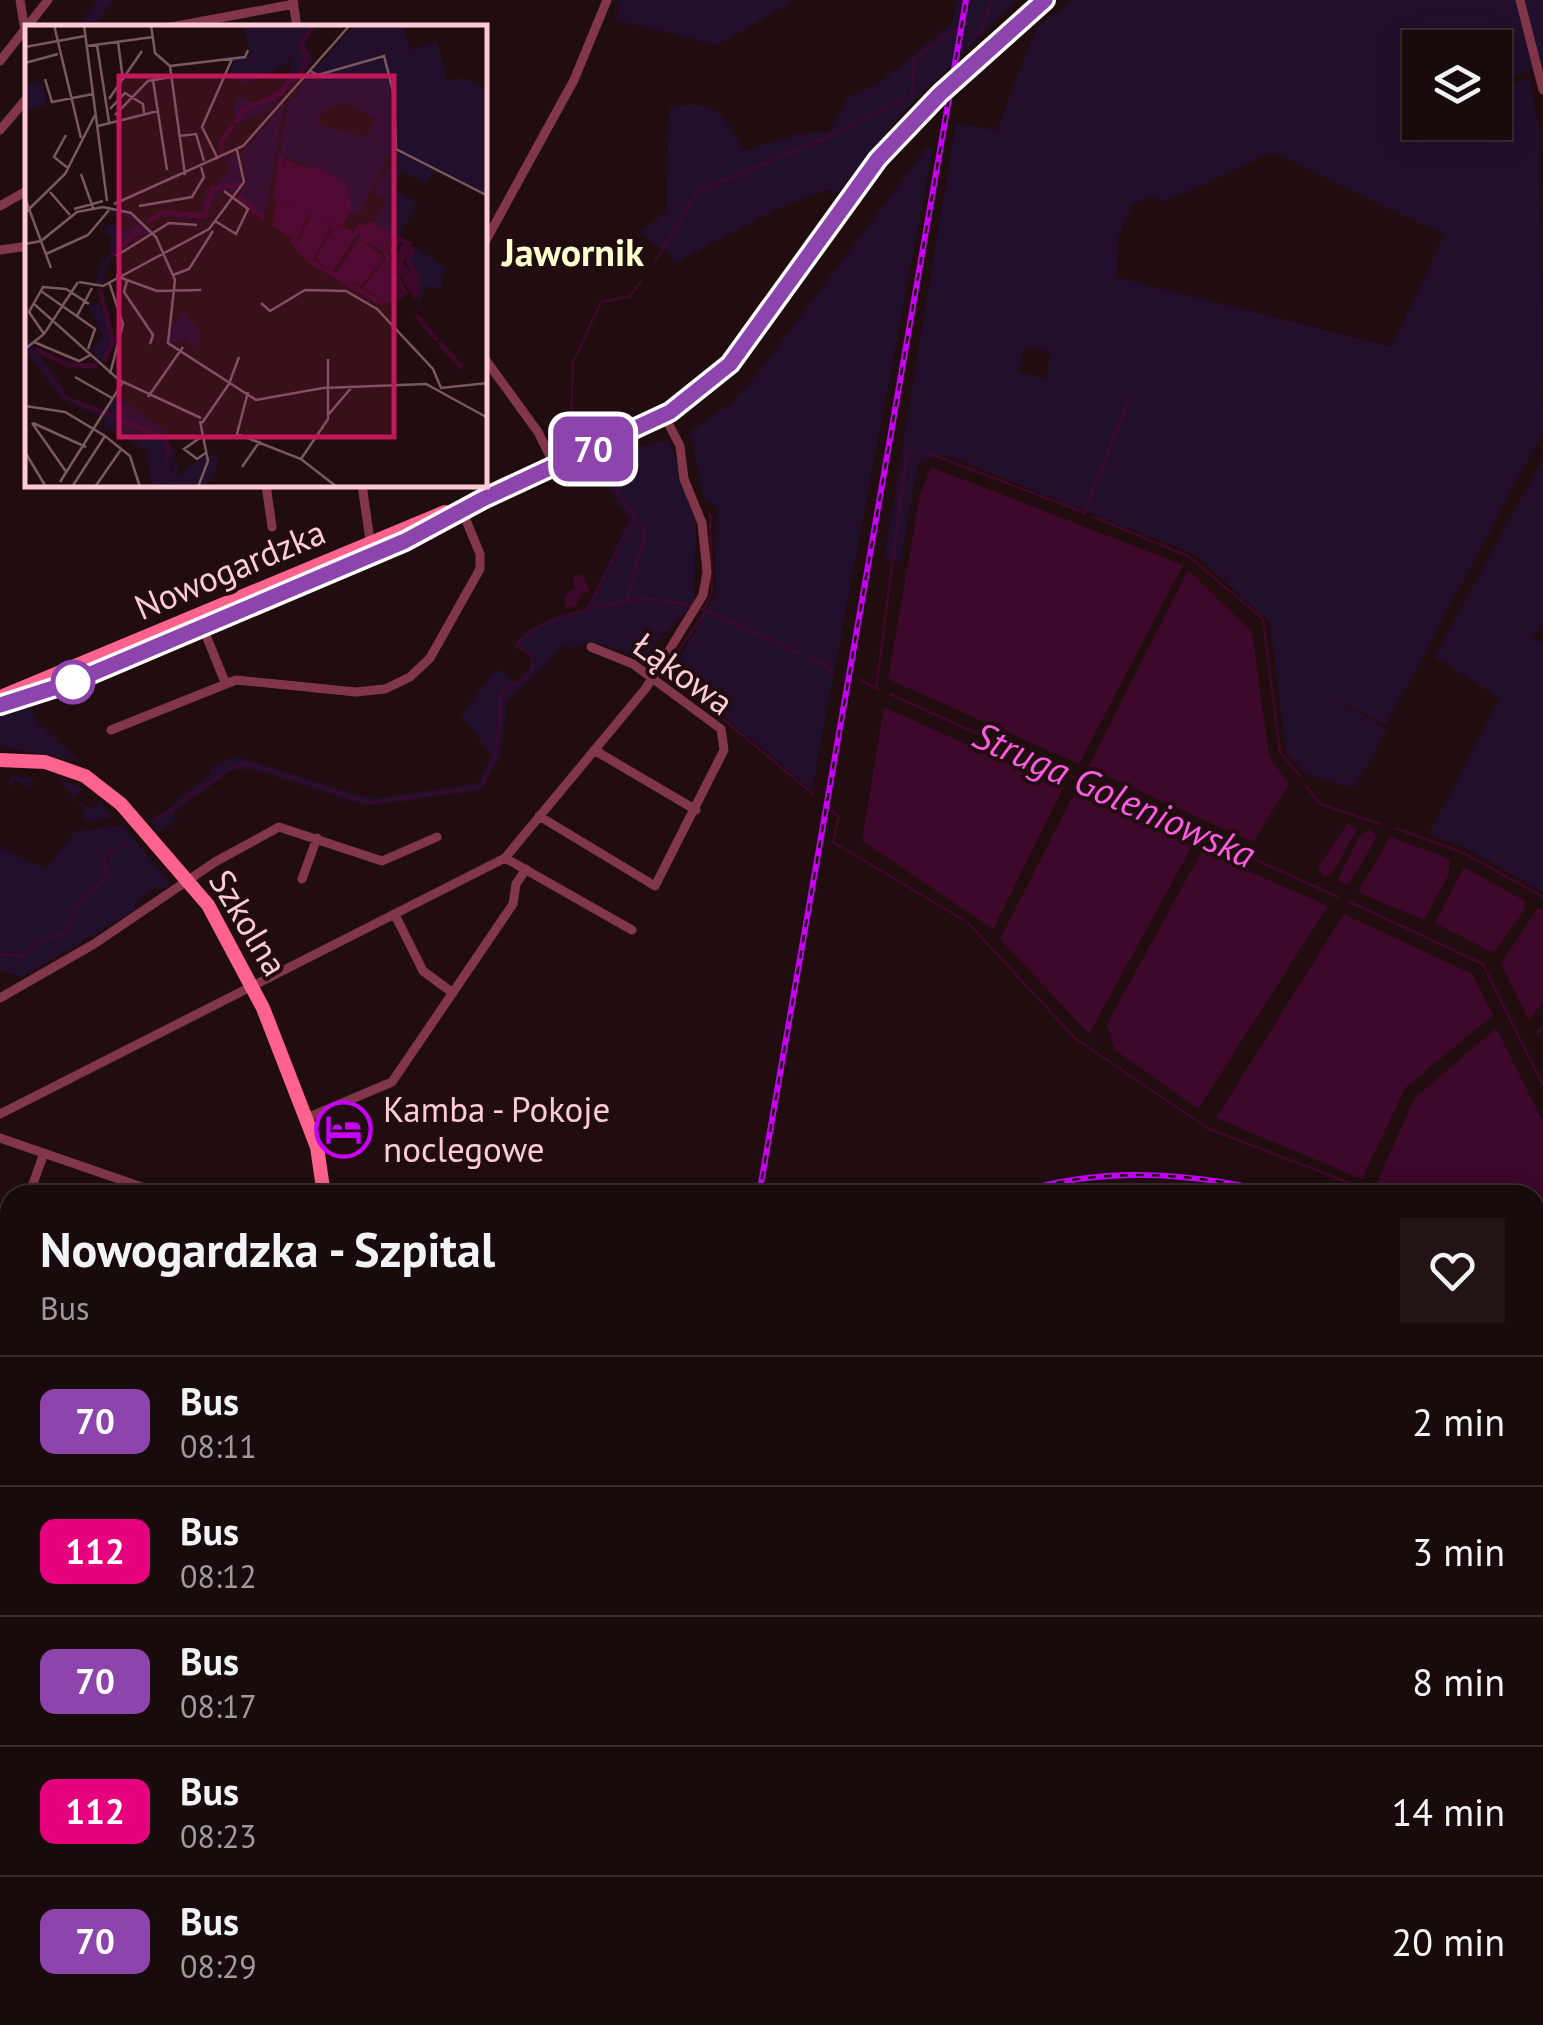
<!DOCTYPE html>
<meta charset="utf-8">
<style>
body{margin:0;font-family:"PT Sans",sans-serif;background:#221314;color:#f1f3f6;height:100vh;display:flex;flex-direction:column;font-size:38px;white-space:nowrap}
*{box-sizing:border-box;margin:0}
p{font-size:32px;color:#9f9a9d}
.icon{flex:none;width:55px;height:55px;fill:none;stroke:currentColor;stroke-width:2;stroke-linecap:round;stroke-linejoin:round}
.map{position:relative;flex:1;overflow:hidden}
.panel{position:absolute;left:0px;top:1185px;width:1545px;height:840px;display:flex;flex-direction:column;background:#190a0b;border-radius:30px 30px 0 0;box-shadow:0 5px 25px #0003,0 0 0 2px #372b2c}
.panel>*{flex:none}
.badge{padding:0 20px;border-radius:15px;font-size:35px;line-height:65px}
.tools{position:absolute;left:1402px;top:30px;display:grid;gap:20px}
.tools a{display:grid;place-items:center;width:110px;height:110px;border-radius:0px;background:#190a0b;box-shadow:0 5px 25px #0003,0 0 0 2px #372b2c;font-size:50px}
.map>.badge{position:absolute;translate:-50% -50%;box-shadow:0 0 0 5px #fff}
.round{display:grid;place-items:center;flex:none;width:105px;height:105px;border-radius:0px;background:#221314}
.overview{display:flex;align-items:center;justify-content:space-between;height:170px;padding:0 40px}
h1{font-size:48px;font-weight:700;line-height:75px}
ul{padding:0;list-style:none}
li{display:flex;align-items:center;gap:30px;height:130px;padding:0 40px;border-top:2px solid #372b2c}
li div{flex:1}
li b{display:block;font-size:38px}
li em{font-style:normal}
li .badge{min-width:110px;font-weight:700;text-align:center}
.map>svg:first-child{display:block}
.green{fill:#220f2b;fill-rule:evenodd}
.water{fill:#3e082b}
.lines{fill:none;stroke-linecap:round;stroke-linejoin:round}
.stream{stroke:#3e082b;stroke-width:2.5}
.street{stroke:#813749;stroke-width:9}
.secondary{stroke:#ff638d;stroke-width:14}
.rail-casing{stroke:#c800f7;stroke-width:6}
.rail{stroke:#210d0f;stroke-width:2.5;stroke-dasharray:8;stroke-linecap:butt}
.line-casing{stroke:#fff;stroke-width:22}
.line{stroke:#8e44ad;stroke-width:15}
.stop-dot{fill:#fff;stroke:#8e44ad;stroke-width:5}
.labels{text-anchor:middle;stroke-width:8;stroke-linejoin:round;paint-order:stroke}
.street-label{font-size:35px;fill:#ffccd5;stroke:#210d0f}
.poi-label{font-size:35px;fill:#ffccd5;stroke:#210d0f;text-anchor:start}
.neighbourhood-label{font-size:38px;font-weight:bold;fill:#fbffce;stroke:#210d0f}
.water-label{font-size:38px;font-style:italic;fill:#ff5ae3;stroke:#210d0f}
.inset-river{fill:none;stroke:#3e082b;stroke-width:5}
.inset-road{fill:none;stroke:#7a595e;stroke-width:2.5}
.view{fill:#c2185b;fill-opacity:0.15;stroke:#c2185b;stroke-width:5}
.inset-edge{fill:none;stroke:#ffccd5;stroke-width:5}
</style>
<div class="map">
<svg width="1543" height="2025" viewBox="0 0 1543 2025">
<rect width="100%" height="100%" fill="#210d0f"/>
<path class="green" d="M98,0H114L92,27H77Z
M620,0H795L717,45L615,20Z
M956,0H1017L904,111L838,193L830,189L776,209L677,262L640,232L666,212L669,108C715,97 723,114 744,151L801,133L830,131L848,97L878,84L953,22Z
M1072,0H1543V65L1495,85V48H1420V122H1495V90L1530,78L1539,131L1543,431L1386,725L1332,698L1387,729L1356,785L1348,788L1304,773L1286,752L1270,622L1196,555L943,454L918,464L900,562L884,559L956,123L997,130L1036,29ZM1273,152L1444,235L1391,347L1117,277L1119,235L1133,204L1151,196L1167,201ZM1025,347L1050,352L1046,379L1019,372ZM1473,443L1353,660L1352,661Z
M927,147L933,148L812,790L672,672L715,596L717,506L704,500L690,432L732,402L753,379Z
M669,439L696,520L694,603L643,658L591,641L572,648L565,645L507,702L500,756L482,790L367,806L252,769L233,770L173,813L177,820L160,832L149,820L175,805L174,801L209,776V769L235,756L371,799L479,783L491,756L461,714L497,669L516,682L529,669L532,659L514,644C535,621 555,616 585,610L629,519L589,461Z
M1543,459V621L1533,639L1543,644V892L1466,848L1429,834L1500,698L1434,657Z
M27,703L38,723L81,762L0,746V709Z
M11,776L61,779L83,789L75,798L91,810L100,800L113,817L88,822L82,816L85,811L58,779L34,778L29,788L15,780L7,789Z
M122,825L171,884L163,889L158,886L134,904L137,909L23,977L0,971V847L46,869L75,832Z
M0,1807L10,1814V2009L0,2003Z
M18,2015H270L278,2025H33Z"/>
<path class="water" d="M931,467L1183,565L1079,764L888,679L920,495Z
M1188,570L1252,632L1269,756L1289,785L1253,842L1088,768Z
M582,574L590,591L581,594L576,607L566,608L564,596L575,588L573,577Z
M884,707L1063,788L993,929L862,841Z
M1074,794L1192,846L1089,1034L1000,939Z
M1348,823L1357,830L1331,875L1323,876L1318,867Z
M1370,828L1377,837L1352,879L1346,885L1337,880L1360,836Z
M1390,837L1450,859L1449,874L1424,920L1358,892Z
M1202,851L1328,906L1198,1109L1115,1050L1107,1024Z
M1464,867L1525,901L1523,912L1494,953L1435,923Z
M1538,908L1543,909V1002L1529,1020L1501,964Z
M1344,914L1472,974L1493,1015L1405,1088L1362,1179L1216,1118Z
M1496,1028L1543,1122V1263L1535,1265V1195H1399L1377,1183L1414,1099Z
M201,2015H243L256,2025H220Z"/>
<g class="lines">
<path class="stream" d="M974,33L979,34L993,0
M655,262L698,191L828,137L912,95L914,58L956,30
M589,441L571,421L573,363L601,302L630,296L641,281
M926,452L1085,513
M597,461L645,533L627,601
M1084,513L1129,399
M1094,517L1188,556L1263,619L1280,752L1300,776
M702,609L799,653
M704,609L712,593L710,513
M588,610L632,522
M706,611L665,670L814,795
M809,657L825,664L833,675
M861,680L879,690
M876,689L907,452L917,450
M890,694L1338,897
M1306,786L1320,804L1381,824
M832,811L839,817L833,842L962,919
M155,820L230,769L247,763L370,803L481,787L496,753L502,692C515,680 536,682 532,656L516,646C531,620 614,600 644,599C660,598 676,603 691,606
M1395,828L1464,853L1543,897
M1350,902L1483,964L1543,1085
M968,923L1076,1039L1209,1129L1381,1195
M0,954L22,956L40,940L66,933L76,905L108,876L103,857L126,843
M1538,1033L1543,1026
M1535,1282L1543,1280"/>
<path class="street" d="M20,0L25,31
M293,0L297,28
M1520,0L1543,90
M166,28L294,4
M0,61L48,0
M0,130L28,97
M0,206L28,190
M485,242L574,80L607,0
M0,250L28,246
M485,359L538,432L555,466
M266,485L272,527
M362,485L371,547
M203,628L225,682
M111,730L236,680L356,692L385,689L410,677L430,658L480,569V554L461,508
M594,750L696,810
M539,816L655,886L724,750L721,729L633,664L591,647
M505,858L632,930
M302,879L317,838
M395,915L423,971L453,993
M0,998L94,944L215,862L279,827L382,861L437,837
M0,1114L505,858L646,688L703,595L707,572L702,523L684,479L680,446L664,415
M307,1118L392,1082L513,904L516,884L526,869
M0,1138L165,1195
M29,1195L44,1153
M1079,1195L1125,1190L1215,1195
M0,1327L10,1352
M1535,1406L1543,1416
M0,1558L10,1535
M671,2015L728,2025
M428,2025L478,2015
M655,2025L657,2015"/>
<path class="secondary" d="M3,696L445,512
M0,705C86,682 167,643 249,608C391,547 531,481 670,412C762,351 811,244 879,159C927,98 991,54 1045,0
M0,760L45,762L85,776L121,804L208,905L263,1008L317,1147L324,1195
M0,1707L10,1713
M1535,1739H1543
M0,1751L10,1735
M478,2015L480,2025
M1112,2025L1120,2015"/>
<defs>
<path id="rail" d="M759,1195L966,0
M1010,1195C1101,1165 1193,1172 1284,1195
M1535,1382L1543,1391
M591,2025L593,2015
M612,2025L615,2015
M639,2025L641,2015"/>
</defs>
<use href="#rail" class="rail-casing"/>
<use href="#rail" class="rail"/>
</g>
<g class="lines">
<defs>
<path id="line" d="M0,705L72,682L405,541L483,499L670,412L730,364L878,159L940,94L1045,0"/>
</defs>
<use href="#line" class="line-casing"/>
<use href="#line" class="line"/>
</g>
<defs>
<symbol id="hotel-ring" viewBox="-11 -11 22 22"><circle r="9.5" fill="#210d0f" stroke="#c800f7" stroke-width="1.5"/><path d="M-6-4.5h1.5V1H6V5H4.5V3h-9V5H-6ZM-4 0a1.8 1.8 0 1 1 3.6 0ZM.5 0V-2.5h3Q6-2.5 6 0Z" fill="#c800f7"/></symbol>
</defs>
<g fill-rule="evenodd">
<use href="#hotel-ring" x="312" y="1098" width="63" height="63"/>
</g>
<circle class="stop-dot" cx="73" cy="682" r="20"/>
<g class="labels">
<g class="street-label">
<text transform="translate(230 570) rotate(-23)" y="12">Nowogardzka</text>
<text transform="translate(683 674) rotate(36)" y="12">Łąkowa</text>
<text transform="translate(248 923) rotate(59)" y="12">Szkolna</text>
</g>
<g class="poi-label">
<text x="383" y="1122">Kamba - Pokoje<tspan x="383" dy="40">noclegowe</tspan></text>
</g>
<g class="neighbourhood-label">
<text x="573" y="266">Jawornik</text>
</g>
<g class="water-label">
<text transform="translate(1114 795) rotate(24)" y="13">Struga Goleniowska</text>
</g>
</g>
<g transform="translate(25 25)">
<rect width="462" height="462" fill="#210d0f"/>
<path d="M218,0H294L284,5L281,22L289,34L277,49L243,85L214,98L208,92L213,70L227,78L241,74L263,55L266,35L222,59L203,54L209,35L225,31ZM330,0H377L385,25L412,17L422,55L441,54L462,65V169L411,143L402,159L377,146L367,164L392,178L374,211L421,242L415,264L400,262L392,286L394,252L383,236L389,222L348,199L361,175L349,168L372,126L370,119L334,191L323,185L320,162L307,150L262,132L251,150L264,73L271,74L278,56ZM321,78L350,93L342,112L293,100L296,87ZM18,56L21,80L0,86V60ZM260,77L254,111L239,192L214,171L221,157L217,128ZM213,129L217,158L208,168L194,166L180,192L159,195L135,188L122,199L120,197L136,185L160,193L179,190L176,178L206,144L199,133ZM85,185L105,190L126,207L93,224L78,248L82,256L69,262L77,234L85,229L86,212L77,204L85,199L102,205L113,198L91,188L87,194ZM74,278L88,316L77,338L66,326L78,311L63,281ZM159,286L177,309L170,323L159,313L151,319L156,323L146,318L143,308ZM0,308L44,373L79,386L91,371L140,406L150,428L143,455L152,433V451L180,431H193L196,418L190,446L180,462H127L122,427L85,402L80,409V395L37,374L2,327Z" fill="#220f2b" fill-rule="evenodd"/>
<path d="M260,134L302,150L317,164L323,191L317,201L252,172ZM251,177L283,191L271,216L247,201ZM285,192L306,202L288,235L272,218ZM334,198L375,217L367,232L361,221L329,207ZM308,203L330,212L307,248L291,233ZM333,214L360,232L336,261L310,250ZM377,219L386,223L378,239L390,250L388,271L368,238ZM360,234L379,273L361,278L339,262ZM0,312L41,371L91,390L97,381L101,385L94,391L140,412L146,423L136,462L142,427L137,415L39,373Z" fill="#3e082b"/>
<path class="inset-river" d="M267,57L278,44L282,30L275,21L288,0M211,98L218,85L256,68L264,56M197,128L196,116L208,101M289,143L319,161L325,189M213,171L239,193M250,174L257,131M252,175L332,211M122,197L138,187L180,191L187,164L216,159M342,198L386,220M334,212L358,223L381,270M266,215L285,236L358,279M388,222L383,236L393,252L390,273M88,230L115,202M75,264L88,316L79,336M391,290L412,315M414,317L437,343M11,325L43,340L73,341"/>
<path class="inset-road" d="M29,0L56,113M59,0L82,176M126,0L130,28L145,41L160,150M93,17L98,55M72,20L84,97M62,21L128,12M0,22L60,11M0,38L33,29M145,41L220,32L223,25M285,46L293,50L359,31L369,70L371,124L463,171M20,54L27,77L68,69M128,55L142,145M84,74L117,26M85,84L100,68L118,79L119,89M90,90L123,56L146,52M73,101L133,86M41,110L29,132L43,143M154,111L171,109L179,136M193,134L177,102L207,34M56,149L68,183M25,167L45,190M0,173L26,243M89,179L218,121L325,0M114,181L167,172L179,152L176,142M49,184L78,176M0,188L40,149L70,90M190,196L211,209L223,184L199,166M0,219L16,216L52,187L78,182L106,188L131,212L150,255L143,318L231,375L298,363L401,359L463,393M21,229L63,210L84,185M91,231L144,198L172,200M148,250L164,244L188,206M91,251L132,266L176,265M102,256L99,267L128,310L125,319M54,257L78,261L184,204L219,157L212,125M84,257L98,299L85,349M16,266L70,304L63,324M8,278L94,355L176,393M236,278L245,286L280,265L321,266L352,284L408,344L416,363L463,358M52,291L67,263M19,309L4,287L18,262L41,264L64,279M9,317L54,336L67,329M0,324L19,309L53,257M50,352L87,373M223,367L212,409L276,434L312,462M123,372L158,322M0,381L40,387L80,411L105,431L115,462M303,390L327,362M7,398L42,448M8,398L61,422M177,398L204,359L214,332M179,410L159,424L172,434L182,427M0,427L21,462M276,434L303,394V334M217,442L235,416M35,457L98,357M47,462L80,411M70,462L97,423M173,462L183,436L175,396"/>
<path class="view" d="M94,51H369V412H94Z"/>
<rect width="462" height="462" class="inset-edge"/>
</g>
</svg>
<div class="tools">
<a><svg class="icon" aria-label="layers" viewBox="0 0 24 24"><path d="M12 4l9 5-9 5-9-5zM3 14l9 5 9-5"/></svg></a>
</div>
<b class="badge" style="left:593px;top:449px;background:#8e44ad;color:#fff">70</b>
<section class="panel">
<div class="overview"><div><h1>Nowogardzka - Szpital</h1><p>Bus</p></div><a class="round"><svg class="icon" aria-label="heart" viewBox="0 0 24 24"><path d="M12 20l-8-8c-3-5 5-10 8-4 3-6 11-1 8 4z"/></svg></a></div>
<ul>
<li><span class="badge" style="background:#8e44ad;color:#fff">70</span><div><b>Bus</b><p>08:11</p></div><em>2 min</em></li>
<li><span class="badge" style="background:#e6007e;color:#fff">112</span><div><b>Bus</b><p>08:12</p></div><em>3 min</em></li>
<li><span class="badge" style="background:#8e44ad;color:#fff">70</span><div><b>Bus</b><p>08:17</p></div><em>8 min</em></li>
<li><span class="badge" style="background:#e6007e;color:#fff">112</span><div><b>Bus</b><p>08:23</p></div><em>14 min</em></li>
<li><span class="badge" style="background:#8e44ad;color:#fff">70</span><div><b>Bus</b><p>08:29</p></div><em>20 min</em></li>
</ul>
</section>
</div>
